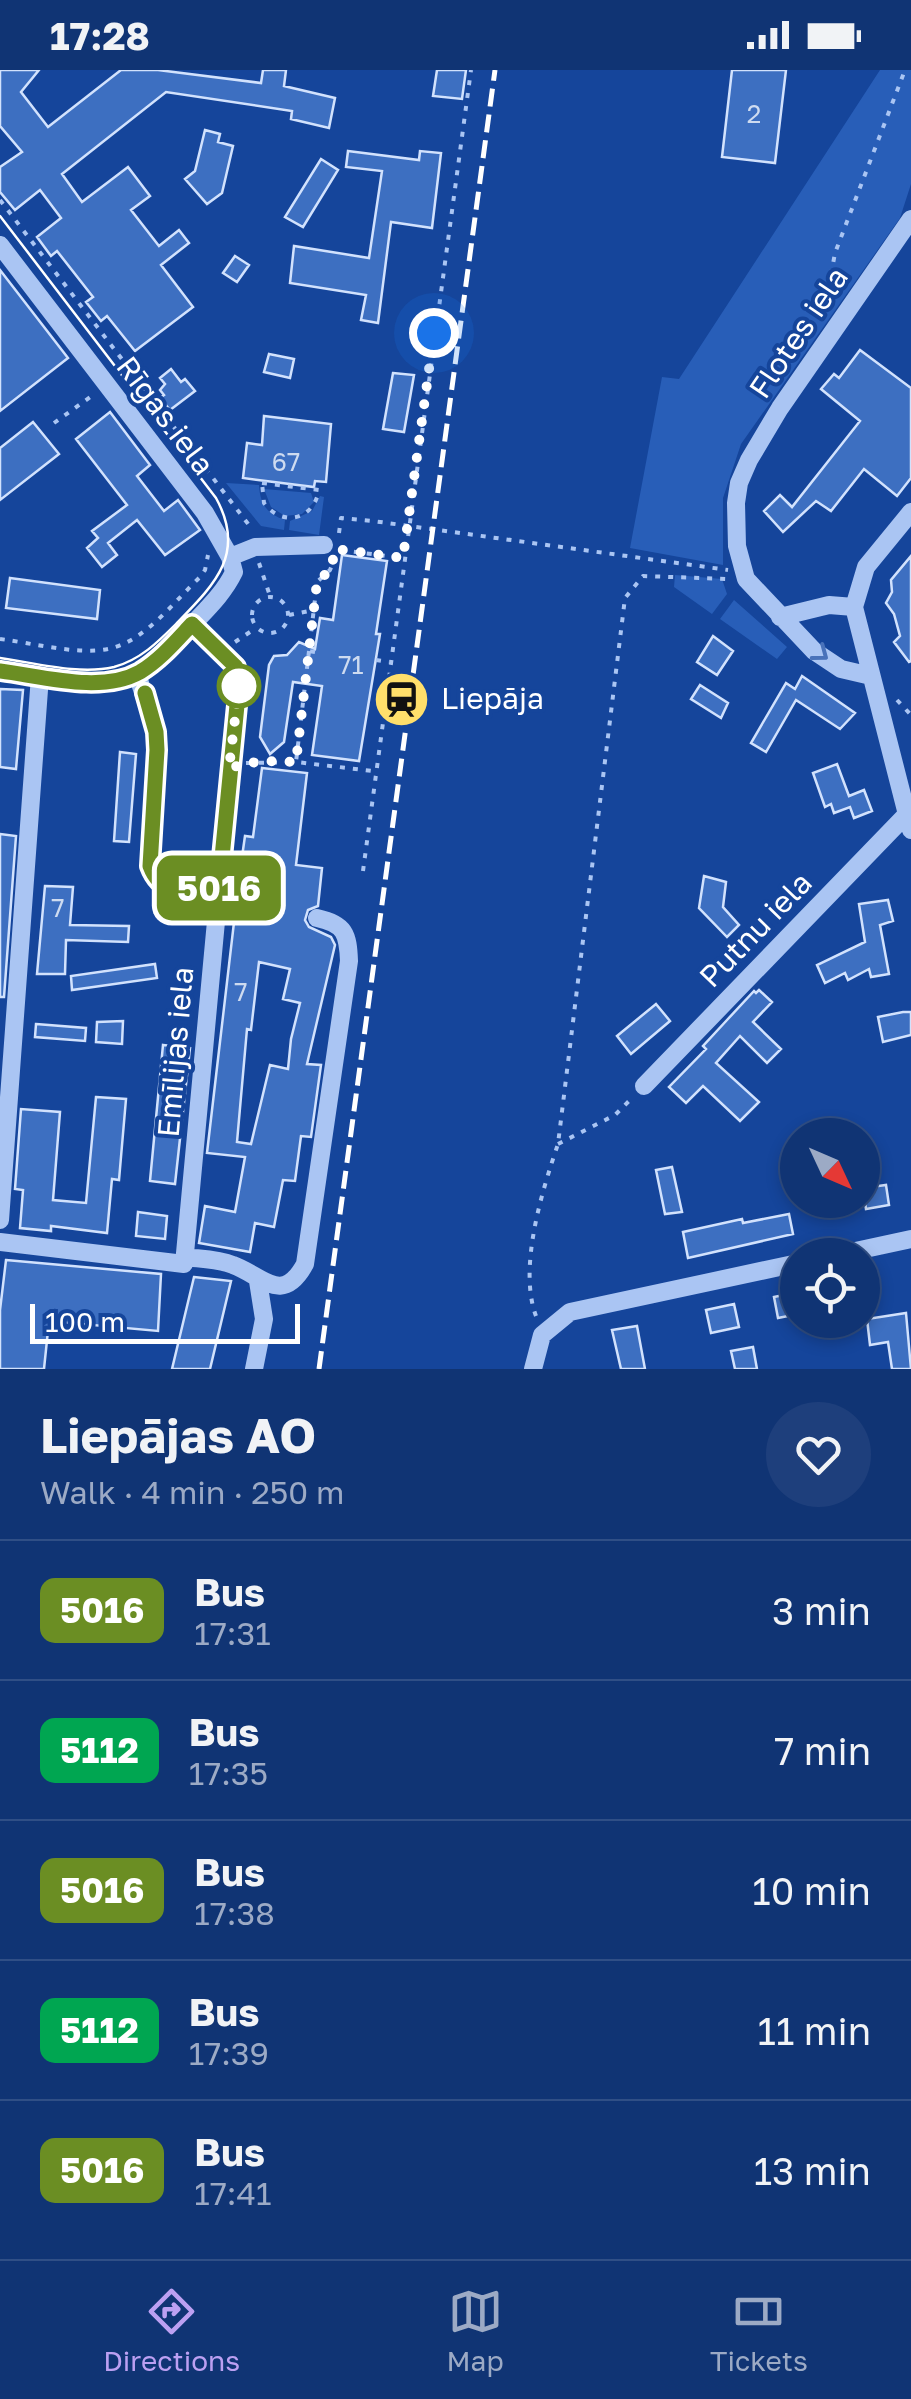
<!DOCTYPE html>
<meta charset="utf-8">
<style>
body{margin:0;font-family:"Golos Text",sans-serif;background:#1e3f7c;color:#f1f3f6;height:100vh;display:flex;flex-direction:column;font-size:38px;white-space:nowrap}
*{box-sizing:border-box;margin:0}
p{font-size:32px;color:#9caac5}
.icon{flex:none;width:55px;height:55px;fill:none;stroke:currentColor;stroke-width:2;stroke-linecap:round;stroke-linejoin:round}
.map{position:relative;height:1299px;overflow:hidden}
.side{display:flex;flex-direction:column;background:#103474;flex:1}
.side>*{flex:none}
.badge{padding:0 20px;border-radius:15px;font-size:35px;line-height:65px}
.needle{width:65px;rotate:134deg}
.buttons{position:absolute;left:780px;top:1048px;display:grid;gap:20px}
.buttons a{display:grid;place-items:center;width:100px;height:100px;border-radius:50%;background:#103474;box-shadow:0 5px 15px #0003,0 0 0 2px #304f86;font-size:50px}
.scale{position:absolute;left:30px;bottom:25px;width:270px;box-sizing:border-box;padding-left:10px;border:5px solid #fff;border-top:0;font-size:28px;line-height:35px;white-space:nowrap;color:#fff;-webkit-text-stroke:8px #15459b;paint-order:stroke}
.you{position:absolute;width:50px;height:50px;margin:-25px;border:8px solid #fff;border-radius:50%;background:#1a73e8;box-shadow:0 0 0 15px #1a73e833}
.map>.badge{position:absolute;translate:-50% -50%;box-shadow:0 0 0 5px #fff}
.round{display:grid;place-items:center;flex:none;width:105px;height:105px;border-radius:52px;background:#1e3f7c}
.head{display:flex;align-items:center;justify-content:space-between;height:170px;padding:0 40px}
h1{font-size:48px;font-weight:700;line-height:75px}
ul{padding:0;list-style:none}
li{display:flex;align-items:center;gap:30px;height:140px;padding:0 40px;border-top:2px solid #304f86}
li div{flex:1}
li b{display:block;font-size:38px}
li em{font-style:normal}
li .badge{min-width:110px;font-weight:700;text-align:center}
.status{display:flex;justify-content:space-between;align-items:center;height:70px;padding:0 50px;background:#103474;direction:ltr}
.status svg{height:28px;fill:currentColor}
.tabs{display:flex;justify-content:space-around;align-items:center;height:140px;border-top:2px solid #304f86;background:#103474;font-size:28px;color:#9caac5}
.tabs a{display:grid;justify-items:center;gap:5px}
.tabs .on{color:#bca0f2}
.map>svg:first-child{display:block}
.green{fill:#285eb8}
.building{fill:#3d6fc1;stroke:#d2e2fd;stroke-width:2.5;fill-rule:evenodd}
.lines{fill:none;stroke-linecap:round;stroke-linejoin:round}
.path{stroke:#aac5f3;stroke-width:4;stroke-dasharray:5 8;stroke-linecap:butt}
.minor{stroke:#aac5f3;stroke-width:18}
.tram{stroke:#fff;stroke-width:2.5}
.rail{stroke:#fff;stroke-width:5;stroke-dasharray:18 8;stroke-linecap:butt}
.oneway{stroke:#4972ba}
.line-casing{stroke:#fff;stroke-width:22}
.line{stroke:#6b8e23;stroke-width:15}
.walk{stroke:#fff;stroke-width:10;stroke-dasharray:0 18}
.stop-dot{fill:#fff;stroke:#6b8e23;stroke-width:5}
.labels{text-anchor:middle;stroke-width:8;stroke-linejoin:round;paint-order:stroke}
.number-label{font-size:25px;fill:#cedbf0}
.street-label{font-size:30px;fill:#fff;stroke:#15459b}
.poi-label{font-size:30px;fill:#fff;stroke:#15459b;text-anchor:start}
</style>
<div class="status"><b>17:28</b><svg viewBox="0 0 49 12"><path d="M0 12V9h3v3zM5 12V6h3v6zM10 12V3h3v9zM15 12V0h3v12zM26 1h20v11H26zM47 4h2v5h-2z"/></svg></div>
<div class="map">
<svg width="911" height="1299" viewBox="0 0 911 1299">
<rect width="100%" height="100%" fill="#15459b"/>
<path class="green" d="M880,0H911V114L900,148L741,374L723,428V495L630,478L662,307L679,309Z
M226,413L259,415C260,434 267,444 285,450L284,460L261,456Z
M264,419L311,423L314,432L302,444L285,446L271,437Z
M320,426L324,427L319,465L289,460L290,451L312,441Z
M675,505L722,509L727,524L712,544L674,517Z
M734,530L787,577L777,589L720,549Z"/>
<path class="building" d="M0,0H39L21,22L48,57L121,0H158L261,13L263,0H286L284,16L335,28L329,58L291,49L292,41L166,22L62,104L82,132L128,97L150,126L131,140L159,176L179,160L189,173L161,195L193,237L135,281L107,246L101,251L86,232L93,227L57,181L51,186L37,167L61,148L40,120L15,140L0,122V97L22,82L0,56Z
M437,0H466L462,29L433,26Z
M732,0H786L775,93L722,87Z
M205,60L220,64L218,72L233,76L222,123L207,134L185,109L195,101Z
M348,81L419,90L420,81L441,83L432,158L391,152L378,253L361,250L366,225L290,213L294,176L369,188L382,101L346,97Z
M321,89L338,100L303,157L285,147Z
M235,186L249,195L237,212L223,203Z
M0,200L68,288L0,341Z
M860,280L911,318V408L897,426L864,399L831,441L816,431L783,462L764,441L780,425L792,437L860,351L821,319L834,304L839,308Z
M269,284L294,289L290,308L264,302Z
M171,299L181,312L185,309L195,321L170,340L160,328L164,325L160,320L165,314L160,308Z
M393,303L414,305L404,362L383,359Z
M110,342L150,395L137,406L164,441L178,430L200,460L165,485L137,450L108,473L117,485L102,497L87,478L98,468L92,461L127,435L76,369Z
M264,346L331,354L326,412L315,411L314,417L243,408L247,373L262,375Z
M33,352L59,384L0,430V378Z
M342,485L387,491L376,564H380L359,691L312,685L322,616L293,612L284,672L270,684L260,667L269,595L274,586L287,585L299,572L315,579L320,548L333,550Z
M911,486V591L909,592L894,572L900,566L894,544L886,533L892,522L891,510Z
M10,508L100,520L97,549L6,538Z
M713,566L733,581L717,605L697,592Z
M802,606L855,643L840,659L796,630L766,682L751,673L786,613L795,619Z
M700,615L728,633L721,648L691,629Z
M0,619L23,620L16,699L0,697Z
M120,682L136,684L129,772L114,771Z
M837,694L849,726L864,720L872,741L854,748L850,737L834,743L831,734L825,737L813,703Z
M262,698L307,703L296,795L322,798L318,836L308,840L305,850L309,857L331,867L335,875L307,994L321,995L311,1067L301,1066L295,1111L283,1110L274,1157L255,1153L250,1182L199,1173L205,1136L235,1142L245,1087L207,1083L240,801L245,766L253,767ZM259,892L290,899L283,929L300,933L291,969L288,999L270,995L251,1074L237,1072L247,959L251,960Z
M0,764L16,766L4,927H0Z
M704,806L726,812L723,837L739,855L727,867L699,838Z
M45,816L73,817L70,855L129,856L128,872L66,870L65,904H37Z
M888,830L893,851L880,855L889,904L871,907L869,899L848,910L845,903L825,913L817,895L865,872L859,834Z
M155,894L157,908L72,920L71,906Z
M759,920L772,932L753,952L781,979L767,993L740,966L716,993L759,1032L740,1051L703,1016L686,1033L669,1017L706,979L703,976L727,950L754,921L756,923Z
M656,934L670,951L631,984L617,966Z
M903,942H911V965L883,972L878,947Z
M123,951L122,974L96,972L97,952Z
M36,954L86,958L85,971L35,967Z
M163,975L190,978L175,1114L150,1111Z
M96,1027L126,1029L119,1110L112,1109L107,1163L51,1156V1161L20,1158L23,1120L15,1119L21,1039L60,1042L53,1130L86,1133Z
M672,1097L682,1142L665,1144L656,1100Z
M886,1115L889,1135L866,1139L863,1118Z
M138,1142L167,1146L165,1169L136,1166Z
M789,1144L793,1164L688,1188L683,1162L742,1149L743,1153Z
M6,1190L161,1204L158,1261L49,1251L44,1299H0V1240Z
M194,1207L231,1211L210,1299H172Z
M798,1222V1244L778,1248L774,1227Z
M734,1234L739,1257L711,1263L706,1240Z
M906,1243L911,1299H892L888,1272L870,1275L867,1249Z
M637,1256L645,1299H621L612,1260Z
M753,1277L757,1299H735L731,1281Z"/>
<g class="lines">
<path class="path" d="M0,130L252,459
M824,243L835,183L905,0
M54,353L93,325
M262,413L319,420C313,451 282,457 264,433Z
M339,463L341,448L373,451L728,500
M341,480L401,488
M259,493L270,526
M252 545a18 18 0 1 1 36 0a18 18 0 1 1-36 0Z
M289,545L314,540
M0,569C33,573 75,585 108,579C144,572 174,532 199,508L205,500L208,485
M235,572L256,558
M309,581L296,692L373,701
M315,582L309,581L317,512L330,500L335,487
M376,590L389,592
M897,630L911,645
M246,693L296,692
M363,801L471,0
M558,1074L615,1045L634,1026
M536,1246C518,1198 542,1121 558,1074L625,528L643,506L728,509"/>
<path class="minor" d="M0,175L205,443L230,487L234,502C224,523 207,539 191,556C175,572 159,592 138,603C99,623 41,606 0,601
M911,442L866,497L854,537L911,760
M230,487L255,477L324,475
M780,547L829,535L854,537
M137,604L156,662L157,681L150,796C160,827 190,825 218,828
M871,606L841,599L814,581L746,509L737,476L736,433L739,413L749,390L780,338L911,149
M644,1016L908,743
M0,1150L40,606
M0,1172L184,1194L239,605L237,597L192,554
M837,1185L911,1169
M185,1187C201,1189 218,1189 233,1195C263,1206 282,1236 305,1194L349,891C348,864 345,854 317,848
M254,1299L264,1249L258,1211
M533,1299L542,1265L570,1242L798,1193"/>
<path class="tram" d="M0,146L216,428C247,484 214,515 176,554C158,572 140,590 114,597C79,605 36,593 0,588"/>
<path class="rail" d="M319,1299L495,0"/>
</g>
<defs><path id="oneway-chevron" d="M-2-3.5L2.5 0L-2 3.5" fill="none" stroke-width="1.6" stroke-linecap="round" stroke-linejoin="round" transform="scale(2.5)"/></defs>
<use class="oneway" href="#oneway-chevron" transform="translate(821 584) rotate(37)"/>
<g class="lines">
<defs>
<path id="line" d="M0,601C41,606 101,624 140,602C160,590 176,571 192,554L236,597L239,615L218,828C189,825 161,826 150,796L157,680L156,662L145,623"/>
</defs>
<use href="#line" class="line-casing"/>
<use href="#line" class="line"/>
<path class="walk" d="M239,616L229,698L260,691L296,692L317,512L330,500L336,479L403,488L434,263"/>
</g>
<defs>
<symbol id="station-disc" viewBox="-11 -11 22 22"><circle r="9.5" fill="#ffdf6b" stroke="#15459b"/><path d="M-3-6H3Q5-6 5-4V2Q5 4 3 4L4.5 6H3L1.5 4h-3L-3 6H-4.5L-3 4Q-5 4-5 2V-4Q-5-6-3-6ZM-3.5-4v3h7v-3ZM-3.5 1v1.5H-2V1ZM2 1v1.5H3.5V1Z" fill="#111"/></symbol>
</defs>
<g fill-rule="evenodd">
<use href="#station-disc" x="370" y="598" width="63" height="63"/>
</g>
<circle class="stop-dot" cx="239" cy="616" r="20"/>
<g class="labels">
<g class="number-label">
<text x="754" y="53">2</text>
<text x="286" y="401">67</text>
<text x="351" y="604">71</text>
<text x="58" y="847">7</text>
<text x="241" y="931">7</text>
</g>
<g class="street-label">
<text transform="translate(799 263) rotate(-56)" y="10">Flotes iela</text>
<text transform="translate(165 346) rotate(53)" y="10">Rīgas iela</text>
<text transform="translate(756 860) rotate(-46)" y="10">Putnu iela</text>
<text transform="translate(176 982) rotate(-85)" y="10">Emīlijas iela</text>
</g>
<g class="poi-label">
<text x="441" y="639">Liepāja</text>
</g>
</g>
</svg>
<div class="buttons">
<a><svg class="needle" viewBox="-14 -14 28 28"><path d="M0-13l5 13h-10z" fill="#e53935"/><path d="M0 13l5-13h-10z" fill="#9caac5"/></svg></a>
<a><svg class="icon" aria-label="locate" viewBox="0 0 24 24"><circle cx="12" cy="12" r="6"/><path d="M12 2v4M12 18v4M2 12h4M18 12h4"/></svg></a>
</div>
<div class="scale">100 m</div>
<div class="you" style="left:434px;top:263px"></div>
<b class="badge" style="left:219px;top:818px;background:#6b8e23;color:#fff">5016</b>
</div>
<section class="side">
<div class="head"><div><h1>Liepājas AO</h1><p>Walk · 4 min · 250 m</p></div><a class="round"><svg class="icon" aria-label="heart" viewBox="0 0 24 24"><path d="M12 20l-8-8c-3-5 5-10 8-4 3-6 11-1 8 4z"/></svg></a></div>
<ul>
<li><span class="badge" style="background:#6b8e23;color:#fff">5016</span><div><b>Bus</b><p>17:31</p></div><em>3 min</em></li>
<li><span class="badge" style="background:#00a651;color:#fff">5112</span><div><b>Bus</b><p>17:35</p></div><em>7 min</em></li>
<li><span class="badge" style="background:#6b8e23;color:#fff">5016</span><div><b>Bus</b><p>17:38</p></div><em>10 min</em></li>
<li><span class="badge" style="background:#00a651;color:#fff">5112</span><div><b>Bus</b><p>17:39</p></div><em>11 min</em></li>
<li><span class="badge" style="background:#6b8e23;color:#fff">5016</span><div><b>Bus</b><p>17:41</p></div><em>13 min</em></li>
</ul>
</section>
<nav class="tabs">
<a class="on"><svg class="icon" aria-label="directions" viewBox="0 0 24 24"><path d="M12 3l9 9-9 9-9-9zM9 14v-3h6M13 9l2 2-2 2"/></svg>Directions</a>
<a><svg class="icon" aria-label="map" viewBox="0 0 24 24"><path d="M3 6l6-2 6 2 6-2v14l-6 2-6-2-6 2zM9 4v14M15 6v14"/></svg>Map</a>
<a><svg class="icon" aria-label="tickets" viewBox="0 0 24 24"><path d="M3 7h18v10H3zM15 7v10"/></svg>Tickets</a>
</nav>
